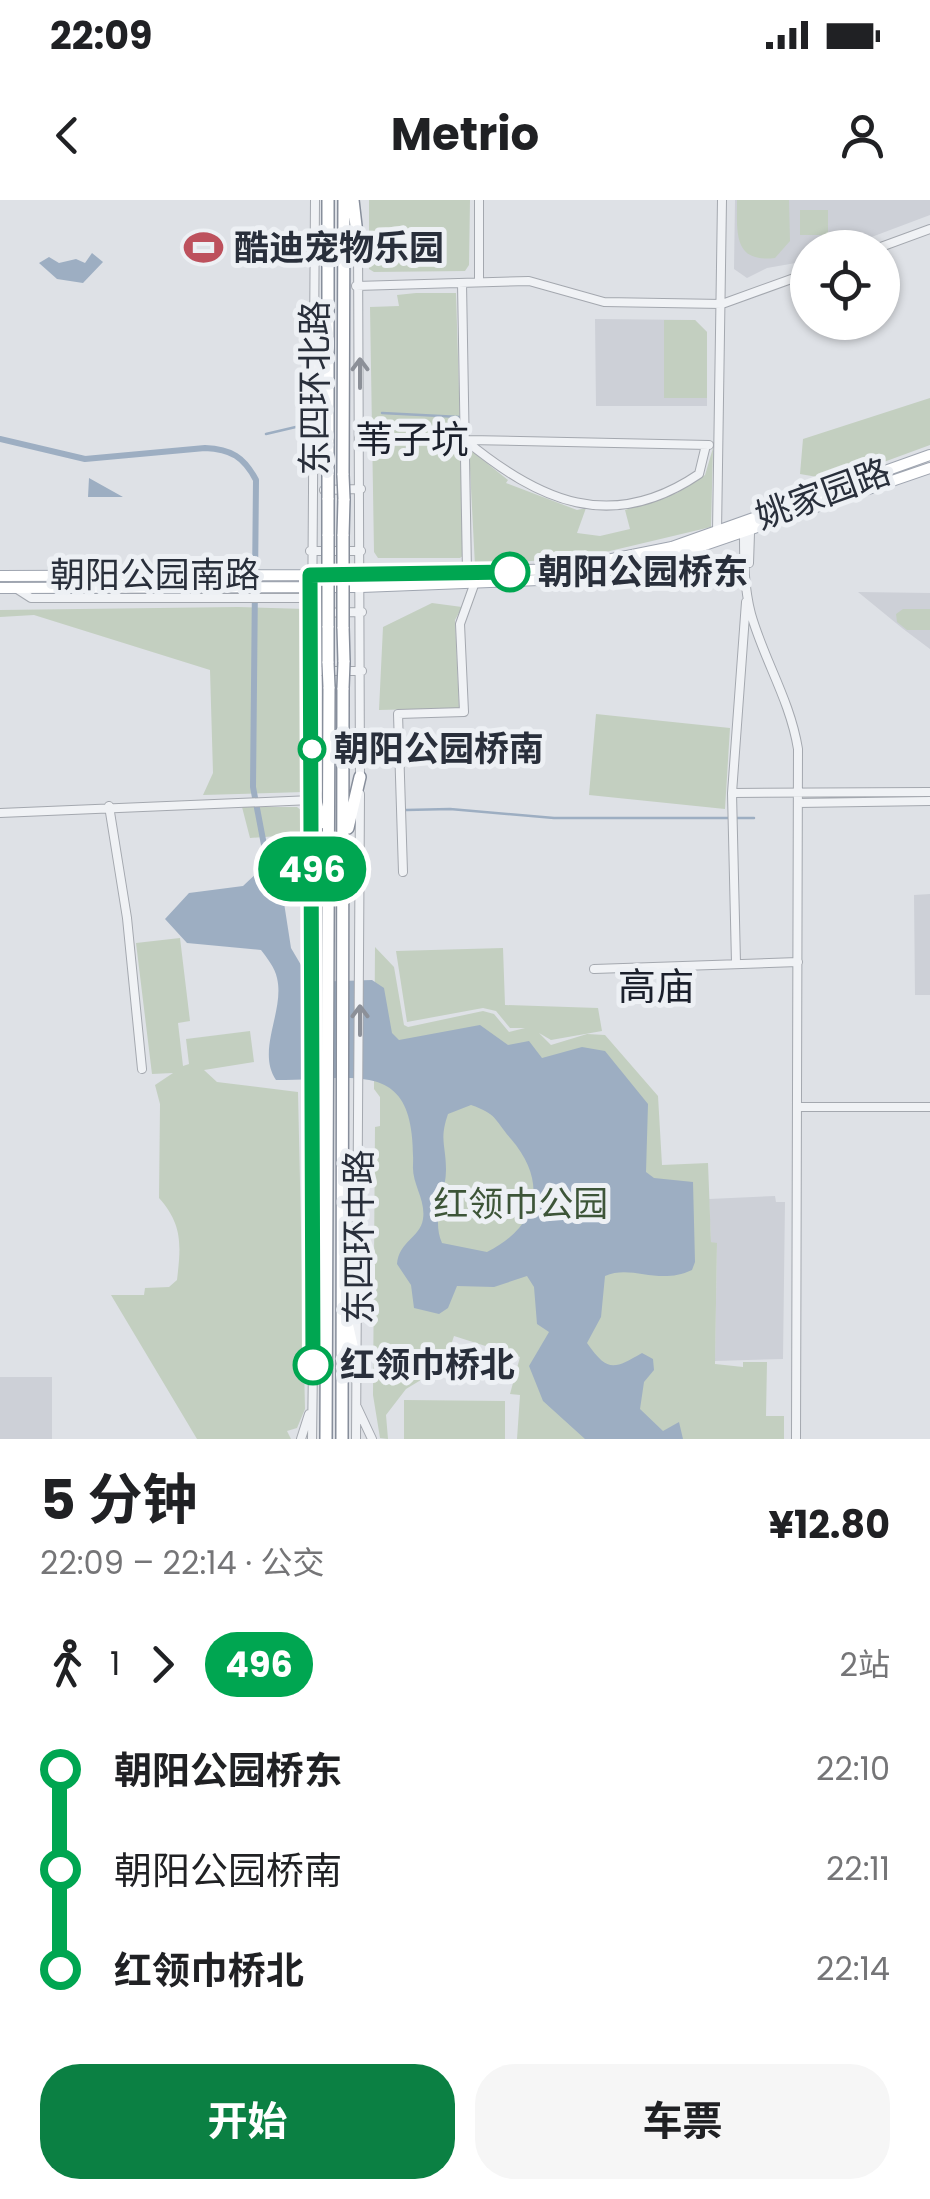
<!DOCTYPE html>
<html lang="zh">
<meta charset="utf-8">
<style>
body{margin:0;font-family:Poppins,"Noto Sans SC",sans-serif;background:#f6f6f6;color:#202124;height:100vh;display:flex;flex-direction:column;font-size:38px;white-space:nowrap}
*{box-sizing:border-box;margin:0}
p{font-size:32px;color:#757577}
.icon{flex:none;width:55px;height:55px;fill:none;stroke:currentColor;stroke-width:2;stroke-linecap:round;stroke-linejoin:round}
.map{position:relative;height:1239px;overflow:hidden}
.sheet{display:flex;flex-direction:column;background:#fff;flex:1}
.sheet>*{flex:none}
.badge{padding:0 20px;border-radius:32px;font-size:35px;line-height:65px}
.buttons{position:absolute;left:790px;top:30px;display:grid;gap:20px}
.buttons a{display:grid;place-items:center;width:110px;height:110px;border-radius:50%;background:#fff;box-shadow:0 2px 8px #0004;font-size:50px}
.map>.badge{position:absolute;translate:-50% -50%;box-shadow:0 0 0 5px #fff}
.legs{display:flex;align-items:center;gap:15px;height:110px;padding:0 40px;font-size:32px}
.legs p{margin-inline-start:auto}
.summary{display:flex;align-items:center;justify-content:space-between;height:170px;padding:0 40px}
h1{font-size:55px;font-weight:700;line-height:75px}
.primary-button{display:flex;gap:20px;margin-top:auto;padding:20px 40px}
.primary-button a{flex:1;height:115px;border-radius:40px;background:#0b8043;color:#fff;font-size:40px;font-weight:700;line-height:115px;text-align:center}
.primary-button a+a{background:#f6f6f6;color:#202124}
ul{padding:0 40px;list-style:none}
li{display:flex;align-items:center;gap:35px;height:100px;font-size:38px}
li i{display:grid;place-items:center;width:15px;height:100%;margin:0 12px;background:currentColor}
li i::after{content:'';width:25px;height:25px;margin:-12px;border:8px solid;border-radius:50%;background:#fff}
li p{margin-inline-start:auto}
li:first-child i{background:linear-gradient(#0000 50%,currentColor 0)}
li:last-child i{background:linear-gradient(currentColor 50%,#0000 0)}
.status{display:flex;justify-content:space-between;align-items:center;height:70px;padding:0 50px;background:#fff;direction:ltr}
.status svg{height:28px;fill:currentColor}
header{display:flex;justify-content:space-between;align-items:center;height:130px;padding:0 40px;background:#fff;font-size:45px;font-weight:700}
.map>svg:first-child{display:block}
.built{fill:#cdd0d7}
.green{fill:#c3cfc0}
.water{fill:#9daec2;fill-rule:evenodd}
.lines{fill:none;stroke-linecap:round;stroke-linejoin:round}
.stream{stroke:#9daec2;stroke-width:2.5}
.canal{stroke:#9daec2;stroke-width:6}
.minor-casing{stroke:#a4a8af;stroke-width:10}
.major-casing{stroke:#9fa5b0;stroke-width:12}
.highway-casing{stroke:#878e9b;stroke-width:14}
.minor{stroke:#f0f2f5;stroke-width:8}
.major{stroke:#fff;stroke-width:10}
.highway{stroke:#fff;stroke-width:11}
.highway-bridge-casing{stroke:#878e9b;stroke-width:14;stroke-linecap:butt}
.highway-bridge{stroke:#fff;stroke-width:11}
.oneway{stroke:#8c9098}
.line-1-casing{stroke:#fff;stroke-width:22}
.line-1{stroke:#00a651;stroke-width:15}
.stop-1-dot{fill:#fff;stroke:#00a651;stroke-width:5}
.labels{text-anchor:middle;stroke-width:10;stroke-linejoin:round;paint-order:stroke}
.poi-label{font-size:35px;font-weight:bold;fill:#292f3b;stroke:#edf0f4;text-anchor:start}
.street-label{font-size:35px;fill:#292f3b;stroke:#edf0f4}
.stop-label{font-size:35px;font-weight:bold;fill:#292f3b;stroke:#edf0f4;text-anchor:start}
.park-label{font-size:35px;fill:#3d5538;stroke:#edf0f4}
.neighbourhood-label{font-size:38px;fill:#1b202c;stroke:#edf0f4}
</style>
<div class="status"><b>22:09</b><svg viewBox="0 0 49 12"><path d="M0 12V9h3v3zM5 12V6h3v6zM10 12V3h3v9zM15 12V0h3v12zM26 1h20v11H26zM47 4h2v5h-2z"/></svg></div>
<header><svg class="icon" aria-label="back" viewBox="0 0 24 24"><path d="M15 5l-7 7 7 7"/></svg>Metrio<svg class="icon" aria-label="person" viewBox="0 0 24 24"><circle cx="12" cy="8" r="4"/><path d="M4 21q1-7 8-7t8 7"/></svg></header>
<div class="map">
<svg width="930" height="1239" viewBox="0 0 930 1239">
<rect width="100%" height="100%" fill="#dee1e6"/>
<path class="built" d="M735,0H930V15L845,47L808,48L807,61L767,68L747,78L734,69Z
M595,119L695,120L707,132V206H596Z
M858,392L930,393V449L902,428Z
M930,694V795H915L914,695Z
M775,996L776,1002H785L783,1159L715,1161L717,1044L711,1042L709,999Z
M0,1177H52V1239H0Z"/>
<path class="green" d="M369,0H470L469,65L465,71L374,72L369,69Z
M737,0H789L790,41L775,58C733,63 737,32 737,0Z
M800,10H828V35H800Z
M416,93H456L464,355L460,358H378L374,352L370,107L399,106L397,95Z
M664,120H695L707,132V198H664Z
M930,198V245L824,284L823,278L800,274L803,239Z
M713,248L711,327L589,356L475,366L469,249L508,280L506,283L577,310L586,308L577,333L600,336L630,329L625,310L677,293L705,275Z
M432,403L462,407L455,420L459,508L379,510L383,427Z
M238,407L306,409L304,592L203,595L213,573L210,470L34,415L0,417V410Z
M903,409H930V430H907L897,422L896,414Z
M596,514L730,528L725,609L589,595Z
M242,607H297L306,614V634L250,638Z
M180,738L190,821L178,823L183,866L189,864L186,839L250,831L254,862L204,870L217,882L298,892L305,1209L297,1228L287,1231L291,1239H197L111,1095H144L145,1088L169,1087L177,1080C181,1045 183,1025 159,998L160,904L155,885L173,873L152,874L136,743Z
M375,747L394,767L404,825L408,827L483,811L494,814L509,832L525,828H510L496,811L483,808L407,822L396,751L503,748L505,805L598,808L602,831L551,840L539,833L551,845L587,834L605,835L658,896L662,965L708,963L711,1042L717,1043L715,1164L743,1167V1162H767L766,1216H784V1239H517L520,1195L510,1194L520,1157L454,1136L444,1166L406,1189L386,1215L388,1239L380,1238L373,1195L375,927L380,926V897L374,889Z
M404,1200L505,1201V1239H404Z"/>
<path class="water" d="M92,53L103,62L83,83L57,79L39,63L49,57L59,63L76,59L85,63Z
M89,278L123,297H88Z
M278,664L291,748L311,782L372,780L384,788L392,833L399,840L480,825L508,845L529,841L542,858L582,847L605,851L648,904L646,972L654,978L693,982L695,1062L692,1070C658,1086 632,1064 605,1076L601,1117L587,1143C608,1173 614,1169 642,1153L653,1159L654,1170L644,1182L640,1209L663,1231L679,1222L683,1239H585L543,1201L529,1166L549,1132L537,1124L534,1087L527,1076L494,1087L457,1086L448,1108L439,1114L414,1108L411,1085L397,1064C399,1041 420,1038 423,1019C426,1000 412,984 413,966C416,857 361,880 276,880C256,850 285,811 277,778C275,768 267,758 261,750L187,743L165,719L189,693L243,686L262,668ZM471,905C497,914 494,919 511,939C548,982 539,1026 487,1052L442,1043C431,1018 446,994 446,970C446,945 439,940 448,914Z"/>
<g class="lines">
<path class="stream" d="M382,213L460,217
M266,234L300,226
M406,610L450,609L554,618H728
M736,618H754"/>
<path class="canal" d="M0,239L85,259L205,248C231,249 244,257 256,280L253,587L268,666"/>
<defs>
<path id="minor" d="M358,39L360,580
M878,48L930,29
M479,82V0
M462,83L467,373
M356,86L529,81L604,102L722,104L808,73
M465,240C539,301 611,334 699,274L706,245
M468,240L709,245
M324,290L361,289
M717,332L722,0
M744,335C744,362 744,387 751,414C764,460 790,500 798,549L796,1239
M310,351H361
M749,363L750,333
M17,389L31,398H310
M311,413L362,412
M312,471H362
M311,580L315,0
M732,593L930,592
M312,599L313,1140
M798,603L930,601
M109,606L127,718L142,869
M0,613L312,600
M403,672L398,514L464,512L460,424L474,385
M736,763L732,593L746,402
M594,769L798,762
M798,907H930
M357,1207L372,1239
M301,1239L309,1214
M312,1239L313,1164
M356,1239L360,594"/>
<path id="major" d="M0,376L361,375L562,369L672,347L930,255
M0,388L361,387L564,379L661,360L930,268"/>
<path id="highway" d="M353,0L358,43
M328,275V0
M343,275L344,0
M328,298V336
M343,336L344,299
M343,427L344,462
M328,463V426
M311,578L321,623
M348,628L360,577
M347,1123L358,1172
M313,1165L319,1130
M326,1239L329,487
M342,1239L343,488"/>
</defs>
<use href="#minor" class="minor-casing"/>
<use href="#major" class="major-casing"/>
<use href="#highway" class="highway-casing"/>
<use href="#minor" class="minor"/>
<use href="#major" class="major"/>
<use href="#highway" class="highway"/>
<defs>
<path id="highway-bridge" d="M328,275V298
M343,275L344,299
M328,336V426
M343,336V427
M328,463L329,487
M343,488L344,462"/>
</defs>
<use href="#highway-bridge" class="highway-bridge-casing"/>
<use href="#highway-bridge" class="highway-bridge"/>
</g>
<defs><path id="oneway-shaft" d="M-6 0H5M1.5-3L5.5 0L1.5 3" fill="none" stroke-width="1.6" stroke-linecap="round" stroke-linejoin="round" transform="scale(2.5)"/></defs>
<g class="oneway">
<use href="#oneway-shaft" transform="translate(360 173) rotate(-90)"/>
<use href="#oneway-shaft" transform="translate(360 820) rotate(-90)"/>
</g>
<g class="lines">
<defs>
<path id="line-1" d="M313,1165L310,375L510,372"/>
</defs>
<use href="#line-1" class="line-1-casing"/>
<use href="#line-1" class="line-1"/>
</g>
<defs>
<symbol id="stadium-bare" viewBox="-9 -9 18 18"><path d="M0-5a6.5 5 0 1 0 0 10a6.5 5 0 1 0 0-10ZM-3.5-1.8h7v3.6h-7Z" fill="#bd515d" stroke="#edf0f4" stroke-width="2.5" paint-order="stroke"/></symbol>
</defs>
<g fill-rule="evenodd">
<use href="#stadium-bare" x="176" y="20" width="55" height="55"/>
</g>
<g class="stop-1-dot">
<circle cx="510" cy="372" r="18"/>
<circle cx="312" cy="549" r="12"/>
<circle cx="313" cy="1165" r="18"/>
</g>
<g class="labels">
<g class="poi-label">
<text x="234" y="60">酷迪宠物乐园</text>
</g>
<g class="street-label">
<text transform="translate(315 188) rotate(-90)" y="12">东四环北路</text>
<text transform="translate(823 294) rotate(-20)" y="12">姚家园路</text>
<text x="155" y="387">朝阳公园南路</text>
<text transform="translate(359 1037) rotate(-90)" y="12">东四环中路</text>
</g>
<g class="stop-label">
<text x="538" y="384">朝阳公园桥东</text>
<text x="334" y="561">朝阳公园桥南</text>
<text x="340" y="1177">红领巾桥北</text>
</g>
<g class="park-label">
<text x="521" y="1016">红领巾公园</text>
</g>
<g class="neighbourhood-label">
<text x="412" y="253">苇子坑</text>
<text x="656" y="800">高庙</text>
</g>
</g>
</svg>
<div class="buttons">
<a><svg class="icon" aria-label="locate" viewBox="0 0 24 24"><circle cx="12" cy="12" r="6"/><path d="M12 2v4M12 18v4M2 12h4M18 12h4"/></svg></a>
</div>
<b class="badge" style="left:312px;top:669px;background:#00a651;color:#fff">496</b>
</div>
<section class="sheet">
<div class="summary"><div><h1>5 分钟</h1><p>22:09 – 22:14 · 公交</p></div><b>¥12.80</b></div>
<div class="legs"><svg class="icon" aria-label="walk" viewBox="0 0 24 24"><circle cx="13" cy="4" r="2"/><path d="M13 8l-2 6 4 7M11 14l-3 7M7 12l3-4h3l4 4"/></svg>1<svg class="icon" aria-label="forward" viewBox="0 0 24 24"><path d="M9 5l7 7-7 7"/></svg><b class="badge" style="background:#00a651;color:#fff">496</b><p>2站</p></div>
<ul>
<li><i style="color:#00a651"></i><b>朝阳公园桥东</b><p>22:10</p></li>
<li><i style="color:#00a651"></i><span>朝阳公园桥南</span><p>22:11</p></li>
<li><i style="color:#00a651"></i><b>红领巾桥北</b><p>22:14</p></li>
</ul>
<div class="primary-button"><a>开始</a><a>车票</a></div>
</section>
